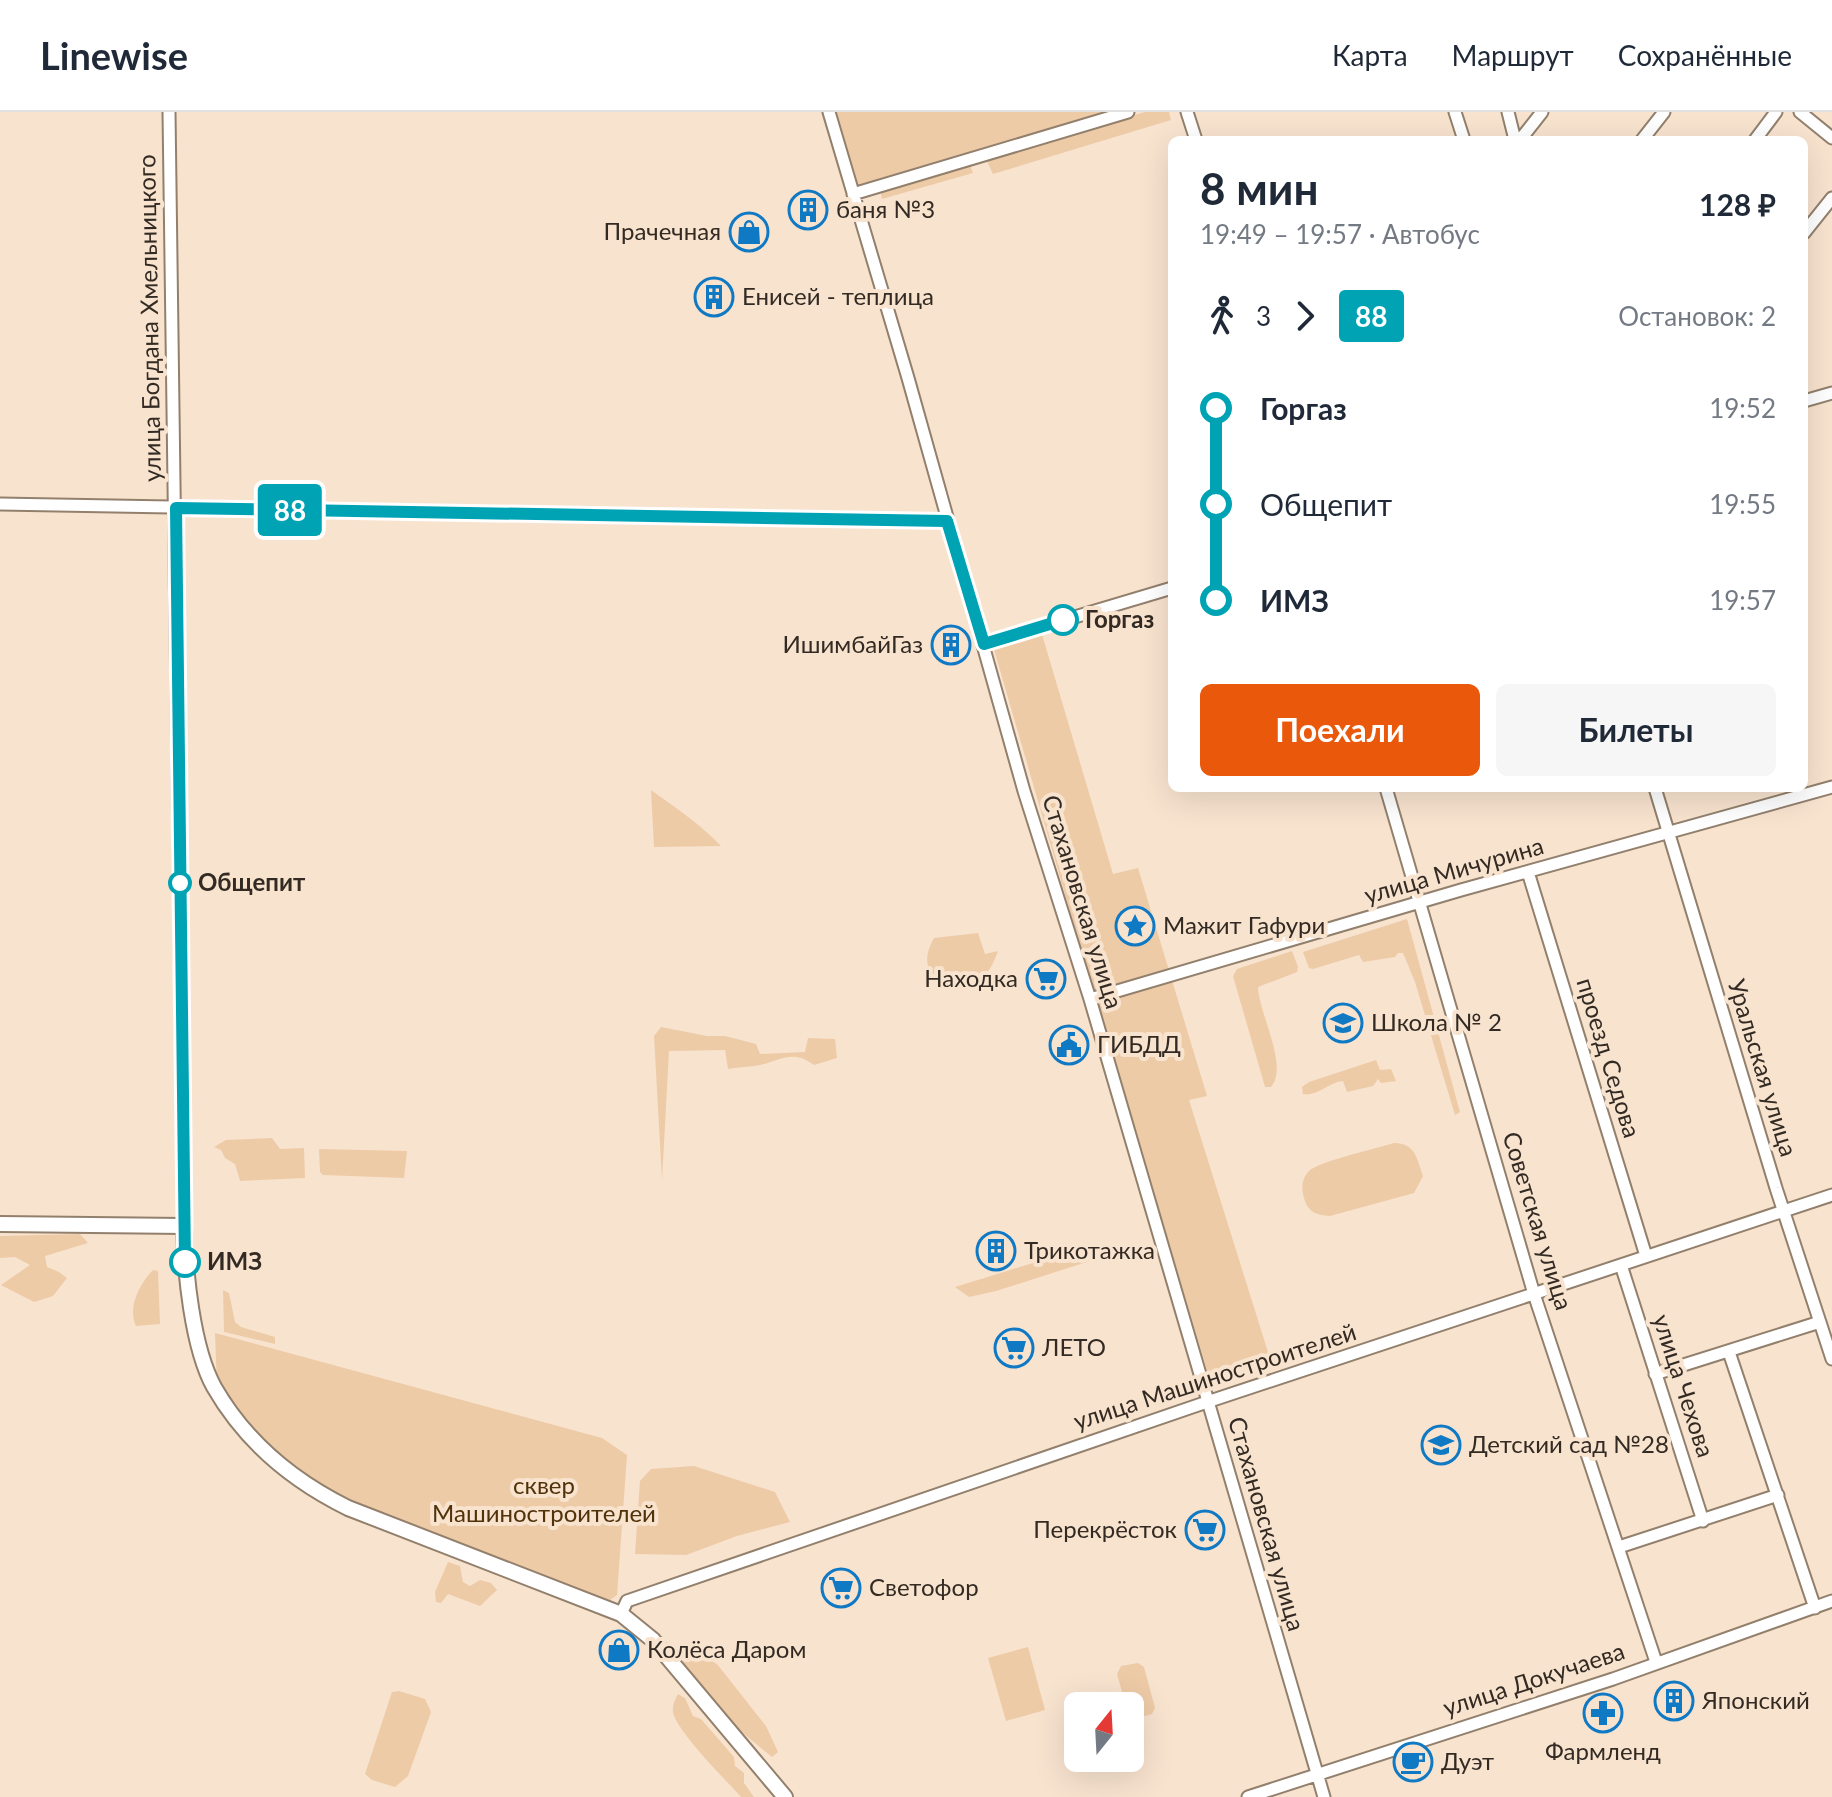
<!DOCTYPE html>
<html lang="ru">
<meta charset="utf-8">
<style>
body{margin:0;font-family:Lato,sans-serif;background:#f6f6f7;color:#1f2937;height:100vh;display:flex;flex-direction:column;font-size:30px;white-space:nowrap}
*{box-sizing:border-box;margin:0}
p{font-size:26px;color:#747a83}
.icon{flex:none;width:44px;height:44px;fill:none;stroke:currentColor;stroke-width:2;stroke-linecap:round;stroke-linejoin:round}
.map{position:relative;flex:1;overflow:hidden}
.drawer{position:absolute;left:1168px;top:24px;width:640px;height:656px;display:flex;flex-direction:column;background:#fff;border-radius:12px;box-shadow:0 8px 32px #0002}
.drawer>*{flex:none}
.badge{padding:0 16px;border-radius:6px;font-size:28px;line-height:52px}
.needle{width:52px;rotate:18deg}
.buttons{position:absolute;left:1064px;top:1580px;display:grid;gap:16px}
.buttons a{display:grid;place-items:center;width:80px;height:80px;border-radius:12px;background:#fff;box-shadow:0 8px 32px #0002;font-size:40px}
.map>.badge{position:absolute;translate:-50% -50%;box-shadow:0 0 0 4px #fff}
.legs{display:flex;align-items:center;gap:12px;height:88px;padding:0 32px;font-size:26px}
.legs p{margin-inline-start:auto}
.overview{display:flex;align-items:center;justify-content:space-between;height:136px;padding:0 32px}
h1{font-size:44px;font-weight:700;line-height:60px}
.primary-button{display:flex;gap:16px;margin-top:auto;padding:16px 32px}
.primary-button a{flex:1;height:92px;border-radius:12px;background:#ea580c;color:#fff;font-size:32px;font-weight:700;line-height:92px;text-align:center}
.primary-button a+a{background:#f6f6f7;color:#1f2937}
ul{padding:0 32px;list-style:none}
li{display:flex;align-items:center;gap:28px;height:96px;font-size:30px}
li i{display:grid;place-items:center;width:12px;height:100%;margin:0 10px;background:currentColor}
li i::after{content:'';width:20px;height:20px;margin:-10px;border:6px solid;border-radius:50%;background:#fff}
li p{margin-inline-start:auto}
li:first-child i{background:linear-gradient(#0000 50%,currentColor 0)}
li:last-child i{background:linear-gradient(currentColor 50%,#0000 0)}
header{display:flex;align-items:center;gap:48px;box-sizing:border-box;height:112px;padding:0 40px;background:#fff;border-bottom:2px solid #e0e1e3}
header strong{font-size:38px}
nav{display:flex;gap:44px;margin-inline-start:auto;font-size:28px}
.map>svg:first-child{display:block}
.green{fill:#eecba7}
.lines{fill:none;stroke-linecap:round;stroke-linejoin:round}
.minor-casing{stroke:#92806d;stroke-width:15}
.major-casing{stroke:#92806d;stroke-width:18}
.minor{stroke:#fff;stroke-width:11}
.major{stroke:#fff;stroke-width:14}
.line-1-casing{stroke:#fff;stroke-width:18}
.line-1{stroke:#00a3b4;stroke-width:12}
.stop-1-dot{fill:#fff;stroke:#00a3b4;stroke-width:4}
.labels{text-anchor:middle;stroke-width:8;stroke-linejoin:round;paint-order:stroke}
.poi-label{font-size:24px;fill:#332b23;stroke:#f8e3cf;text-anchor:start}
.street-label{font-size:24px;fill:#332b23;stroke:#f8e3cf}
.stop-label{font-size:24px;font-weight:bold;fill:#332b23;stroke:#f8e3cf;text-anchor:start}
.park-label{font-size:24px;fill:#51320a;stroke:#f8e3cf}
</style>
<header>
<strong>Linewise</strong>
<nav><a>Карта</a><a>Маршрут</a><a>Сохранённые</a></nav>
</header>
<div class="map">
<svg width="1832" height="1685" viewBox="0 0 1832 1685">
<rect width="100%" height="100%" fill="#f8e3cf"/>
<path class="green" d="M834,0H1106L854,74Z
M1145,0H1169L1171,8L993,62L986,47Z
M970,53L973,61L882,87L881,81Z
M1041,519L1113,762L1138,756L1207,984L1189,988L1273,1256L1212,1275L1091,872L993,534Z
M651,678C676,696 700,712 721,734L654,735Z
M1407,807L1460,1000L1455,1003L1415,870L1403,841H1398L1395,845L1363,850L1359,843L1313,857L1309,856L1303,840Z
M978,821L985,842L998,839C986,874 970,874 937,873C925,855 924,844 934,826Z
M1292,839L1298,855L1297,860L1258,875C1259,902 1289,954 1271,975H1265L1233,864L1237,857Z
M661,915L707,924H725L756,932L760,942L805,940L808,926L835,927L837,946L814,953C793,937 781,948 760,953C750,955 739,955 728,957L725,938L669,939L662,1068L654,924Z
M1376,948L1380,958L1391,957L1396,969L1381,971L1378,967L1373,974L1347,980L1343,969C1329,970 1317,985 1303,982L1302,975L1309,970Z
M272,1026L280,1037L304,1036L305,1066L240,1069L235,1052L225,1046L221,1038L214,1035L226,1028Z
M1394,1031C1415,1031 1417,1046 1423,1064L1414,1081L1330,1104C1318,1103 1309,1101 1305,1089C1301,1079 1301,1067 1309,1059C1317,1050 1378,1036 1394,1031Z
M319,1037L407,1039L404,1066L323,1063L320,1060Z
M80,1122L88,1131L45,1144L47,1155L59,1160L67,1166L53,1184L34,1190L1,1173L30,1153L15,1145L0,1146V1124Z
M1085,1135L1098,1142L1087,1150L996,1179L969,1185L955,1175Z
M153,1158L158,1159L160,1212L136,1214C127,1196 140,1171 153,1158Z
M223,1178L229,1181L235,1210L241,1215L275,1225V1232L224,1220Z
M215,1221L602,1326L627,1343L617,1483L609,1489L542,1467L347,1391L290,1357L259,1329L217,1274Z
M694,1354L775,1380L790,1410L737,1424L686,1443L635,1442L640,1369L651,1357Z
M448,1450L460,1454L463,1470L470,1474L480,1468L491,1471L497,1478L480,1494L448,1482L441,1491L436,1490L435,1480Z
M1028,1535L1045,1598L1006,1609L988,1546Z
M695,1540L717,1552L766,1614L778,1640L772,1645L738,1617L678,1548L679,1544Z
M1138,1551L1144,1555L1155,1596L1152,1602L1134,1607L1130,1605V1594H1126L1117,1562L1121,1554Z
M399,1579L425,1587L431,1600L408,1664L395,1675L372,1668L365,1662L392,1580Z
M678,1582L685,1586L693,1604L701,1607L734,1645L735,1654L744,1661V1671L754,1685H741C727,1669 676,1619 673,1600C672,1593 675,1588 678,1582Z"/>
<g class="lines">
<defs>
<path id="minor" d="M169,0L184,1114
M829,0L908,266L1024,679L1090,887L1324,1685
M1187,0L1196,28
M1455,0L1464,28
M1508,0L1515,28
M1800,0L1832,26
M1520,28L1542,0
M1642,28L1664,0
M1755,28L1776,0
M853,82L1128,0
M1804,121L1832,86
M1804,289L1832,281
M0,392L947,409
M984,532L1172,476
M1386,676L1534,1182L1656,1550
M1655,676L1776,1076L1832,1247
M1528,760L1646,1144
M1090,887L1461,778L1832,675
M1621,1153L1703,1409
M1729,1240L1815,1496
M1655,1262L1820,1210
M1619,1435L1778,1383
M621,1502L627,1489L1207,1290L1832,1083
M1248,1685L1613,1567L1832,1489"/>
<path id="major" d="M0,1112L184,1114C185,1159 192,1235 214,1275C245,1329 293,1369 348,1396L621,1502L653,1528L785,1685"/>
</defs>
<use href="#minor" class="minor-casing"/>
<use href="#major" class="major-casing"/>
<use href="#minor" class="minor"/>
<use href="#major" class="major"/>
</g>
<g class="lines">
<defs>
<path id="line-1" d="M185,1150L176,396L947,409L984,532L1063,508"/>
</defs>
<use href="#line-1" class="line-1-casing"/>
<use href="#line-1" class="line-1"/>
</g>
<defs>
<symbol id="building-ring" viewBox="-11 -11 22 22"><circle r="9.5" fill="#f8e3cf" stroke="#1079c4" stroke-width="1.5"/><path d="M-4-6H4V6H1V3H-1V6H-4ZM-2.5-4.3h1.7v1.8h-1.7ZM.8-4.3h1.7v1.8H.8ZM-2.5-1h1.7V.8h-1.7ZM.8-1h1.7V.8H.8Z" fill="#1079c4"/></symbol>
<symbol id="shop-ring" viewBox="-11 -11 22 22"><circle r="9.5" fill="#f8e3cf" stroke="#1079c4" stroke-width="1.5"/><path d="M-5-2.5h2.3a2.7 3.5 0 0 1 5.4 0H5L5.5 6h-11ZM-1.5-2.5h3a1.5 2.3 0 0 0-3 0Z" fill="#1079c4"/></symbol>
<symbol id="sight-ring" viewBox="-11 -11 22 22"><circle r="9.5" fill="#f8e3cf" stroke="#1079c4" stroke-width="1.5"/><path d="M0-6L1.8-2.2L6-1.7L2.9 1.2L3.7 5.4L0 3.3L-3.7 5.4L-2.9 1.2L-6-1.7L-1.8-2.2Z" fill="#1079c4"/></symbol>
<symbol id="supermarket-ring" viewBox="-11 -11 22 22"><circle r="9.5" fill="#f8e3cf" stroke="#1079c4" stroke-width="1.5"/><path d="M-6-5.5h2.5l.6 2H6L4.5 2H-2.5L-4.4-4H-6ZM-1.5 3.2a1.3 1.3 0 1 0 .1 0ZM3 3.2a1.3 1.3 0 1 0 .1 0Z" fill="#1079c4"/></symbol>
<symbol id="school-ring" viewBox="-11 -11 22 22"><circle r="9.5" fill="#f8e3cf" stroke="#1079c4" stroke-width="1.5"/><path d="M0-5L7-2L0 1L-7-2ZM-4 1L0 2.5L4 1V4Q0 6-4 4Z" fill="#1079c4"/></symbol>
<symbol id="civic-ring" viewBox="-11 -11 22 22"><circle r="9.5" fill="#f8e3cf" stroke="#1079c4" stroke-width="1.5"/><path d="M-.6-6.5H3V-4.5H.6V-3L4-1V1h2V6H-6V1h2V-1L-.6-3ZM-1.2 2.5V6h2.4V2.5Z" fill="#1079c4"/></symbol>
<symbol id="pharmacy-ring" viewBox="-11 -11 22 22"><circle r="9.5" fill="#f8e3cf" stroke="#1079c4" stroke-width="1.5"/><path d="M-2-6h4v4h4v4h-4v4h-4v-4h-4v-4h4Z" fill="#1079c4"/></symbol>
<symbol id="cafe-ring" viewBox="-11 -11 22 22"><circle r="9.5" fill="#f8e3cf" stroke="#1079c4" stroke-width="1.5"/><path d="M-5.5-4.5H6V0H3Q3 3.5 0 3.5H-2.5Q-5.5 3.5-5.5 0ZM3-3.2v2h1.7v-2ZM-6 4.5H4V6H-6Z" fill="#1079c4"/></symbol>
</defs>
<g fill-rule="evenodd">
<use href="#building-ring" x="786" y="76" width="44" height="44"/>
<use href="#shop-ring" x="727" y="98" width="44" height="44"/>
<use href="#building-ring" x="692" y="163" width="44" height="44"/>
<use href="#building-ring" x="929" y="511" width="44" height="44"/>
<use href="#sight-ring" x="1113" y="792" width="44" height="44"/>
<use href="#supermarket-ring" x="1024" y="845" width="44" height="44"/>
<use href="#school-ring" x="1321" y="889" width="44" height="44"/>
<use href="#civic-ring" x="1047" y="911" width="44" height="44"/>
<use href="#building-ring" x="974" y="1117" width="44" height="44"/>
<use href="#supermarket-ring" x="992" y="1214" width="44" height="44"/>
<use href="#school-ring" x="1419" y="1311" width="44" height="44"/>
<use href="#supermarket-ring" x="1183" y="1396" width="44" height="44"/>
<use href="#supermarket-ring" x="819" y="1454" width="44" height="44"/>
<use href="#shop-ring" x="597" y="1516" width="44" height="44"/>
<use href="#building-ring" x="1652" y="1567" width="44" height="44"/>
<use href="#pharmacy-ring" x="1581" y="1579" width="44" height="44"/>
<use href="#cafe-ring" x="1391" y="1628" width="44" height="44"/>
</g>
<g class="stop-1-dot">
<circle cx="1063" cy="508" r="14"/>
<circle cx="180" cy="771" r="10"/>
<circle cx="185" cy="1150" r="14"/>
</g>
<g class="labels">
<g class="poi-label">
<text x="836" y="106">баня №3</text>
<text x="721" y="128" text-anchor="end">Прачечная</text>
<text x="742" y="193">Енисей - теплица</text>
<text x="923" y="541" text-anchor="end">ИшимбайГаз</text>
<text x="1163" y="822">Мажит Гафури</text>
<text x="1018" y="875" text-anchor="end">Находка</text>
<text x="1371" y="919">Школа № 2</text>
<text x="1097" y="941">ГИБДД</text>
<text x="1024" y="1147">Трикотажка</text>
<text x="1042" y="1244">ЛЕТО</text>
<text x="1469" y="1341">Детский сад №28</text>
<text x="1177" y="1426" text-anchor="end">Перекрёсток</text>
<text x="869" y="1484">Светофор</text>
<text x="647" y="1546">Колёса Даром</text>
<text x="1702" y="1597">Японский</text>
<text x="1603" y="1648" text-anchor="middle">Фармленд</text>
<text x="1441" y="1658">Дуэт</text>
</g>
<g class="street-label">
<text transform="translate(150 206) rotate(-91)" y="8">улица Богдана Хмельницкого</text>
<text transform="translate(1454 759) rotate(-16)" y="8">улица Мичурина</text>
<text transform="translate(1082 790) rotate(73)" y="8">Стахановская улица</text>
<text transform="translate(1608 946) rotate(73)" y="8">проезд Седова</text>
<text transform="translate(1762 956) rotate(73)" y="8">Уральская улица</text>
<text transform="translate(1537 1109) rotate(73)" y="8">Советская улица</text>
<text transform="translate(1215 1265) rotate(-18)" y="8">улица Машиностроителей</text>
<text transform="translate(1683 1274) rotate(72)" y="8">улица Чехова</text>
<text transform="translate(1266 1412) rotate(74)" y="8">Стахановская улица</text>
<text transform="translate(1534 1568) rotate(-18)" y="8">улица Докучаева</text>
</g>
<g class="stop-label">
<text x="1085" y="516">Горгаз</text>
<text x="198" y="779">Общепит</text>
<text x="207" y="1158">ИМЗ</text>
</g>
<g class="park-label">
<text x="544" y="1382">сквер<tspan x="544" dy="28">Машиностроителей</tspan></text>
</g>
</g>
</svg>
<div class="buttons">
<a><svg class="needle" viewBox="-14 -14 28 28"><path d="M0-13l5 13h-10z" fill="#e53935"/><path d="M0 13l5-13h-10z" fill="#747a83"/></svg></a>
</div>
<b class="badge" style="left:290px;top:398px;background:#00a3b4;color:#fff">88</b>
<section class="drawer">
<div class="overview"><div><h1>8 мин</h1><p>19:49 – 19:57 · Автобус</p></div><b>128 ₽</b></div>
<div class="legs"><svg class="icon" aria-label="walk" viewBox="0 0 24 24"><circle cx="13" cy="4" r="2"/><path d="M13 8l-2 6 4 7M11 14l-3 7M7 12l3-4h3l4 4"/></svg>3<svg class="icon" aria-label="forward" viewBox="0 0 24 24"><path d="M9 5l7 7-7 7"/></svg><b class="badge" style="background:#00a3b4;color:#fff">88</b><p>Остановок: 2</p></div>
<ul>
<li><i style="color:#00a3b4"></i><b>Горгаз</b><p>19:52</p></li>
<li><i style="color:#00a3b4"></i><span>Общепит</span><p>19:55</p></li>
<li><i style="color:#00a3b4"></i><b>ИМЗ</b><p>19:57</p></li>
</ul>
<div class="primary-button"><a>Поехали</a><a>Билеты</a></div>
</section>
</div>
